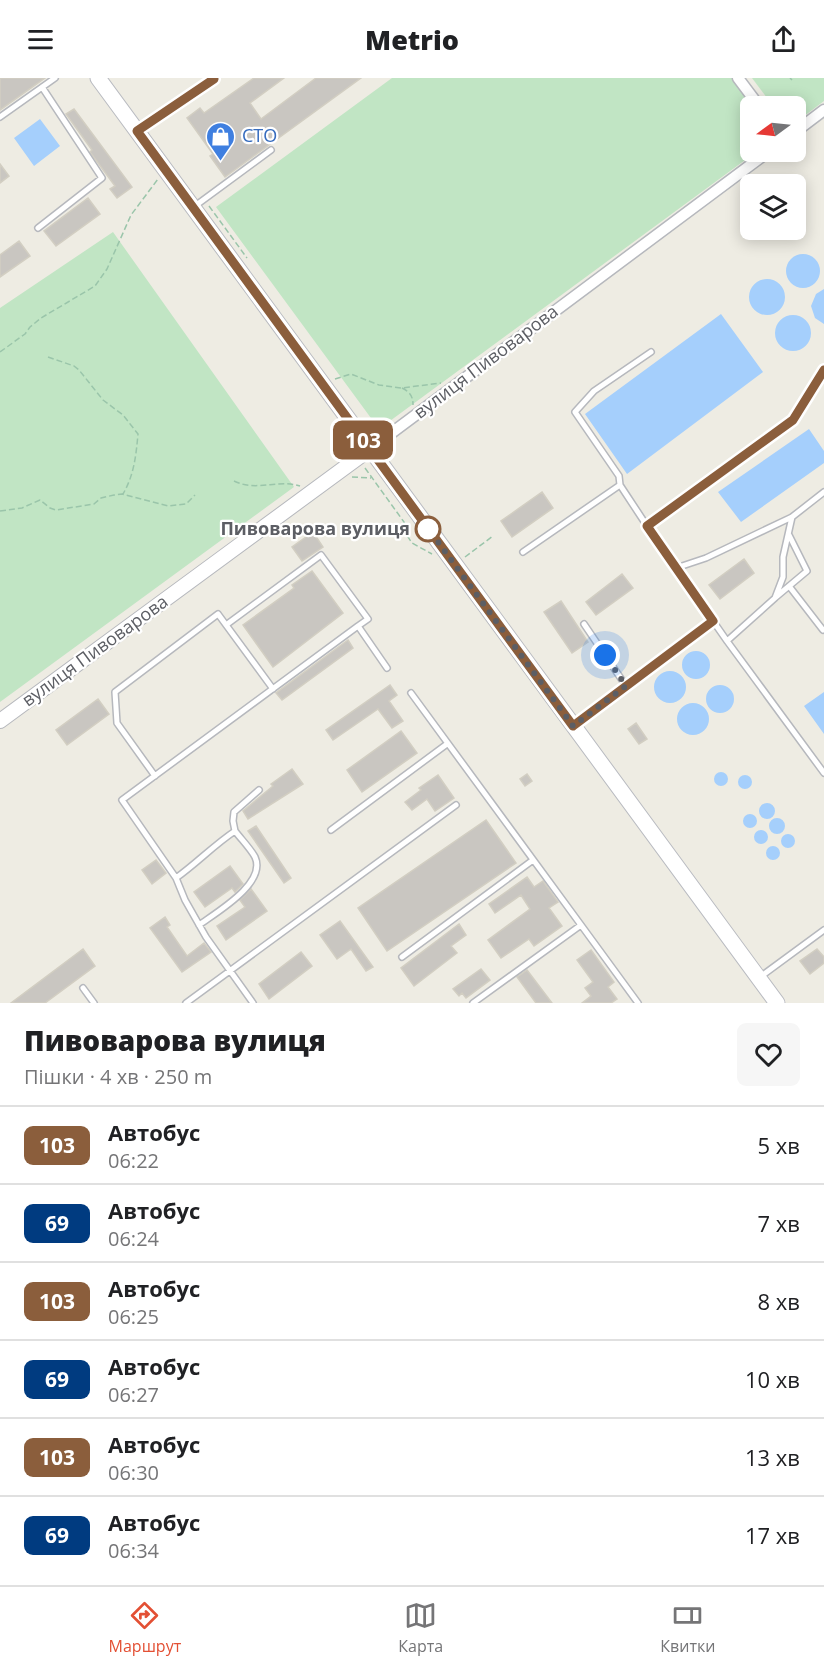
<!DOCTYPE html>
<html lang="uk">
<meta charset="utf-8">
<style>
body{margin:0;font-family:"Open Sans",sans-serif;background:#f6f6f6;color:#202124;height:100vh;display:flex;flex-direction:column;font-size:22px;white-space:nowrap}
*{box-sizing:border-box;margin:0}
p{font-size:20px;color:#757577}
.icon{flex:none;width:33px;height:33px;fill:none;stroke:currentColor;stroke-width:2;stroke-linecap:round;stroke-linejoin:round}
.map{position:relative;height:925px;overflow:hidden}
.panel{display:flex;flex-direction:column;background:#fff;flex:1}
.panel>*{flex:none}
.badge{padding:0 12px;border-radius:9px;font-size:21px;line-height:39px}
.needle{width:39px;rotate:255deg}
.controls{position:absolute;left:740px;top:18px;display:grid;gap:12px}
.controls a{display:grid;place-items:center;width:66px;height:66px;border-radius:9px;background:#fff;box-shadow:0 3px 15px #0003;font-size:30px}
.you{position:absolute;width:30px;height:30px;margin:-15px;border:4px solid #fff;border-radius:50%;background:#1a73e8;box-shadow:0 0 0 9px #1a73e833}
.map>.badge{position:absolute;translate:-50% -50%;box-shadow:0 0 0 3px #fff}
.round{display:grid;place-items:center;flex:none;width:63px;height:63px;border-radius:9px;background:#f6f6f6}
.summary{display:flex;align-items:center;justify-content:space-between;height:102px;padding:0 24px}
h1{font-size:28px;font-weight:800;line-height:45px}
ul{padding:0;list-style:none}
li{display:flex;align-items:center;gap:18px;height:78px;padding:0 24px;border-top:2px solid #e0e0e0}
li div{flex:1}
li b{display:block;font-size:22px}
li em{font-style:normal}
li .badge{min-width:66px;font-weight:700;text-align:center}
header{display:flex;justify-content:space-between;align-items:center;height:78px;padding:0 24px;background:#fff;font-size:27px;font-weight:800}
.dock{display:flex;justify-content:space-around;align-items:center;height:84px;border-top:2px solid #e0e0e0;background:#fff;font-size:16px;color:#757577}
.dock a{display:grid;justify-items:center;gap:3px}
.dock .selected{color:#e35034}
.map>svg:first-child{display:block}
.green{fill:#c1e5c4}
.water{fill:#a5cffc}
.building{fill:#c9c6c1;stroke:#d2cec2;stroke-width:1.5}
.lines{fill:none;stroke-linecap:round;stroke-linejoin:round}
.service-casing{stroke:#b6b8bd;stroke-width:8}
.minor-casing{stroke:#b6b8bd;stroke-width:13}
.tertiary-casing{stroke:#b6b8bd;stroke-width:16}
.secondary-casing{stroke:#b9bbc1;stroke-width:17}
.path{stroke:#9ac5aa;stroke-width:1.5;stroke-dasharray:6 3;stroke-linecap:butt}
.service{stroke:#fff;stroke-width:5}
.minor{stroke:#fff;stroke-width:10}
.tertiary{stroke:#fff;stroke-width:14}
.secondary{stroke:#fff;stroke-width:15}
.line-casing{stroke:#fff;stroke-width:14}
.line{stroke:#8b5e3c;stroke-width:9}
.walk{stroke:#5c5e64;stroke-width:6;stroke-dasharray:0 10.8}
.stop-dot{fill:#fff;stroke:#8b5e3c;stroke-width:3}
.labels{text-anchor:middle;stroke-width:4.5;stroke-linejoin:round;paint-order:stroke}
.shop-label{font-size:18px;fill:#366cbe;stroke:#fff;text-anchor:start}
.street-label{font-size:18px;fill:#5c5e64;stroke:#fff}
.stop-label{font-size:18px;font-weight:bold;fill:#5c5e64;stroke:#fff;text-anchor:end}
</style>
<header><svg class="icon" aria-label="menu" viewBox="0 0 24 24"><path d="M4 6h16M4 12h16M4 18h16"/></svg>Metrio<svg class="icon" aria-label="share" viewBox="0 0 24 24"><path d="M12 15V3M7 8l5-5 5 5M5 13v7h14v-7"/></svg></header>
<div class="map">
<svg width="824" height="925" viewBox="0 0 824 925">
<rect width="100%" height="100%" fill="#eeece3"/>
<path class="green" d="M392,0H732L753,28H750V74H756L379,351L216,129Z
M752,0H824V23L795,45V28H773Z
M113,154L294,409L0,624V230Z"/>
<path class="water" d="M40,41L60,68L34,88L14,60Z
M786 193a17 17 0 1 1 34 0a17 17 0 1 1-34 0Z
M749 219a18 18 0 1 1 36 0a18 18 0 1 1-36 0Z
M824,211V246L815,240L811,228L816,216Z
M721,236L763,294L627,396L585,336Z
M775 255a18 18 0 1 1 36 0a18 18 0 1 1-36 0Z
M809,351L824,373V385L741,444L718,414Z
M682 587a14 14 0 1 1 28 0a14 14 0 1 1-28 0Z
M654 609a16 16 0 1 1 32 0a16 16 0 1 1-32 0Z
M706 621a14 14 0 1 1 28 0a14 14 0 1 1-28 0Z
M824,614V656L804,628Z
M677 641a16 16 0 1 1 32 0a16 16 0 1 1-32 0Z
M714 701a7 7 0 1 1 14 0a7 7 0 1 1-14 0Z
M738 704a7 7 0 1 1 14 0a7 7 0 1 1-14 0Z
M759 733a8 8 0 1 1 16 0a8 8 0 1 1-16 0Z
M743 743a7 7 0 1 1 14 0a7 7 0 1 1-14 0Z
M769 748a8 8 0 1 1 16 0a8 8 0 1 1-16 0Z
M754 759a7 7 0 1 1 14 0a7 7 0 1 1-14 0Z
M781 763a7 7 0 1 1 14 0a7 7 0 1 1-14 0Z
M766 775a7 7 0 1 1 14 0a7 7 0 1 1-14 0Z"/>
<path class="building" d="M0,0H45L0,32Z
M254,0H284L250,25L261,41L316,0H361L225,99L210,78L213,76L187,40L200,30L204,35Z
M74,31L132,109L117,120L110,111L115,108L90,74L92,72L66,36Z
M0,86L9,98L0,105Z
M88,120L100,136L56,168L44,153Z
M19,163L30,178L0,199V177Z
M542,414L553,430L512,459L501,443Z
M313,454L323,469L302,483L292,469Z
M744,481L754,495L720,521L709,507Z
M312,493L343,535L273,589L243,547L294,510L292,507Z
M622,496L633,510L596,537L586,524Z
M561,523L588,564L572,575L544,534Z
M348,562L353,570L282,622L276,615Z
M390,607L397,617L389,623L403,643L392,650L378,631L333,662L326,652Z
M98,621L109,636L67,667L56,652Z
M636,645L647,661L639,666L628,651Z
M401,653L417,675L362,714L347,692Z
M292,691L303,706L248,741L243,733L273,708L271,706Z
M527,696L532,703L525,708L520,701Z
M438,697L454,720L435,733L427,721L412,732L405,724L421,712L419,710Z
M486,742L516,785L387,873L358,830Z
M256,748L291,800L284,805L248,753Z
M156,782L166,795L152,806L142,792Z
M230,788L243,806L235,814L232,810L205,829L194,814Z
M527,799L534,809L543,803L558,824L549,830L562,848L534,868L529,861L501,880L488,862L530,831L521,817L495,835L489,826Z
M251,811L267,833L226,862L217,848L245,829L240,822Z
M165,839L170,847L167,849L187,878L204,865L211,874L182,894L150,850Z
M340,843L373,889L366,893L351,871L337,881L320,857Z
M459,846L466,857L451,868L457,875L414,908L401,890Z
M83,871L95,888L45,925H11Z
M817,871L824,879V885L810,896L800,883Z
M591,872L614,904L608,909L617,921L611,925H582L591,918L585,910L593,904L577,882Z
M301,874L312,888L269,921L259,906Z
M481,891L490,902L466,920L462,915L459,918L453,911Z
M527,892L552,925H536L517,899Z"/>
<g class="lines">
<defs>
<path id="service" d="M0,39L55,0
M138,53L214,1
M195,128L271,72
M38,150L102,100L42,9
M620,407L619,398L575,334L594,313L651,274
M647,448L727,563L824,695
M523,474L620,407L647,448L793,342L824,292
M676,490L706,480L792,439
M789,508L823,552
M776,519L807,493L789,457
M584,546L626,608
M226,547L321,477L368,541L358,548
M727,563L775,520L783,499V479L792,439L824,414
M411,615L581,847
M575,647L713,543
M155,698L117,645L115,614L218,536L273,611
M331,752L447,666
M176,800C197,785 214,767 235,753L233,743L234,734L259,712
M199,847C217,834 267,805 255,779C250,770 241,761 235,753
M402,879L533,782
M760,899L824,852
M83,910L94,925
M186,925L456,727
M253,925L206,859L185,822L176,800L122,722L358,548L387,590
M473,925L581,847L638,925"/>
<path id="minor" d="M738,0L759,28
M795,54L824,32
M370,371L768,74"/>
<path id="tertiary" d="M0,643L370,371"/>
<path id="secondary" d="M98,0L777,925"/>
</defs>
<use href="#service" class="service-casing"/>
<use href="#minor" class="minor-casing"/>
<use href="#tertiary" class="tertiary-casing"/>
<use href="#secondary" class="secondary-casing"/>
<path class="path" d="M790,0L792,2
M209,128L247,180
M0,274L25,256L30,249L41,240L95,208L107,191L131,137L158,101
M48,279L74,288L79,292L103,322L123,337L138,356C136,378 134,397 123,416
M335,301L351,296L379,307L401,310L441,305
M402,310C410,314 413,318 413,327
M366,343H391
M347,373L350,363
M365,390L404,444L406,456L412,465L432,476
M352,399L371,400
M234,403C256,414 278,401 300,408
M0,433L22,430L40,422L50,430L56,432L94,426L101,420L114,417L122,416L168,428L186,426L195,417
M465,479L493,458"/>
<use href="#service" class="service"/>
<use href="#minor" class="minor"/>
<use href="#tertiary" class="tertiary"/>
<use href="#secondary" class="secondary"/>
</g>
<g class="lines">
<defs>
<path id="line" d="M214,1L137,53L573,648L713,543L647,448L793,342L824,292"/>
</defs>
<use href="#line" class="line-casing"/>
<use href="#line" class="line"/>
<path class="walk" d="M428,451L427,449L573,648L626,608L605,577"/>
</g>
<defs>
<symbol id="shop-pin" viewBox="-11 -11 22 30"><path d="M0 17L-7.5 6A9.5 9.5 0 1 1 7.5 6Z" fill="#3f7fe0" stroke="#fff"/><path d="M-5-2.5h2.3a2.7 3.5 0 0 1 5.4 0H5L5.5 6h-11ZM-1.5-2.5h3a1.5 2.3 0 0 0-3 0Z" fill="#fff"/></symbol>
</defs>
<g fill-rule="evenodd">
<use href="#shop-pin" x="204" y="42" width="33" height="45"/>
</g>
<circle class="stop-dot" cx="428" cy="451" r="12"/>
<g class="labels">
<g class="shop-label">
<text x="242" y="64">СТО</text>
</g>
<g class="street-label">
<text transform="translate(486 284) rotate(-37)" y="6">вулиця Пивоварова</text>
<text transform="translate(95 573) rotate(-36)" y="6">вулиця Пивоварова</text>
</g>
<g class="stop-label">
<text x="410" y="457">Пивоварова вулиця</text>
</g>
</g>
</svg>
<div class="controls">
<a><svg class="needle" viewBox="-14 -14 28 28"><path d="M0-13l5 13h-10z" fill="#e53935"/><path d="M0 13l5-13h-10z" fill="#757577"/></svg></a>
<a><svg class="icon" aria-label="layers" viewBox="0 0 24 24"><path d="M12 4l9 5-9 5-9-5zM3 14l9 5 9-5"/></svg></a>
</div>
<div class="you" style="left:605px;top:577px"></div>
<b class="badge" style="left:363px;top:362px;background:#8b5e3c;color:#fff">103</b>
</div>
<section class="panel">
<div class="summary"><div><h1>Пивоварова вулиця</h1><p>Пішки · 4 хв · 250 m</p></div><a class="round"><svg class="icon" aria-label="heart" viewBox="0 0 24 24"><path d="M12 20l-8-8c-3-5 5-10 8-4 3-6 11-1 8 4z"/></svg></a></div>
<ul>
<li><span class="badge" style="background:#8b5e3c;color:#fff">103</span><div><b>Автобус</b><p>06:22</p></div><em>5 хв</em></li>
<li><span class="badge" style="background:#003b80;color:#fff">69</span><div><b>Автобус</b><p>06:24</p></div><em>7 хв</em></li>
<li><span class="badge" style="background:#8b5e3c;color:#fff">103</span><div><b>Автобус</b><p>06:25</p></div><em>8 хв</em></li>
<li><span class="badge" style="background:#003b80;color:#fff">69</span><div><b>Автобус</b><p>06:27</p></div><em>10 хв</em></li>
<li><span class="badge" style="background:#8b5e3c;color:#fff">103</span><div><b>Автобус</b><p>06:30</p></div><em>13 хв</em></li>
<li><span class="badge" style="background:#003b80;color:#fff">69</span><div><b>Автобус</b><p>06:34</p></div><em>17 хв</em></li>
</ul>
</section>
<nav class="dock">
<a class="selected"><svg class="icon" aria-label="directions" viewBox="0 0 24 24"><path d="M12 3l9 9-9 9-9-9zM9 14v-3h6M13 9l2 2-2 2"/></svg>Маршрут</a>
<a><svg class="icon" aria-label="map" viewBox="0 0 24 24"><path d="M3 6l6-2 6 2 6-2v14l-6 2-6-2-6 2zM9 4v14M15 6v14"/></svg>Карта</a>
<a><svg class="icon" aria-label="tickets" viewBox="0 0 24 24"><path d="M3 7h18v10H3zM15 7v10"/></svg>Квитки</a>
</nav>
